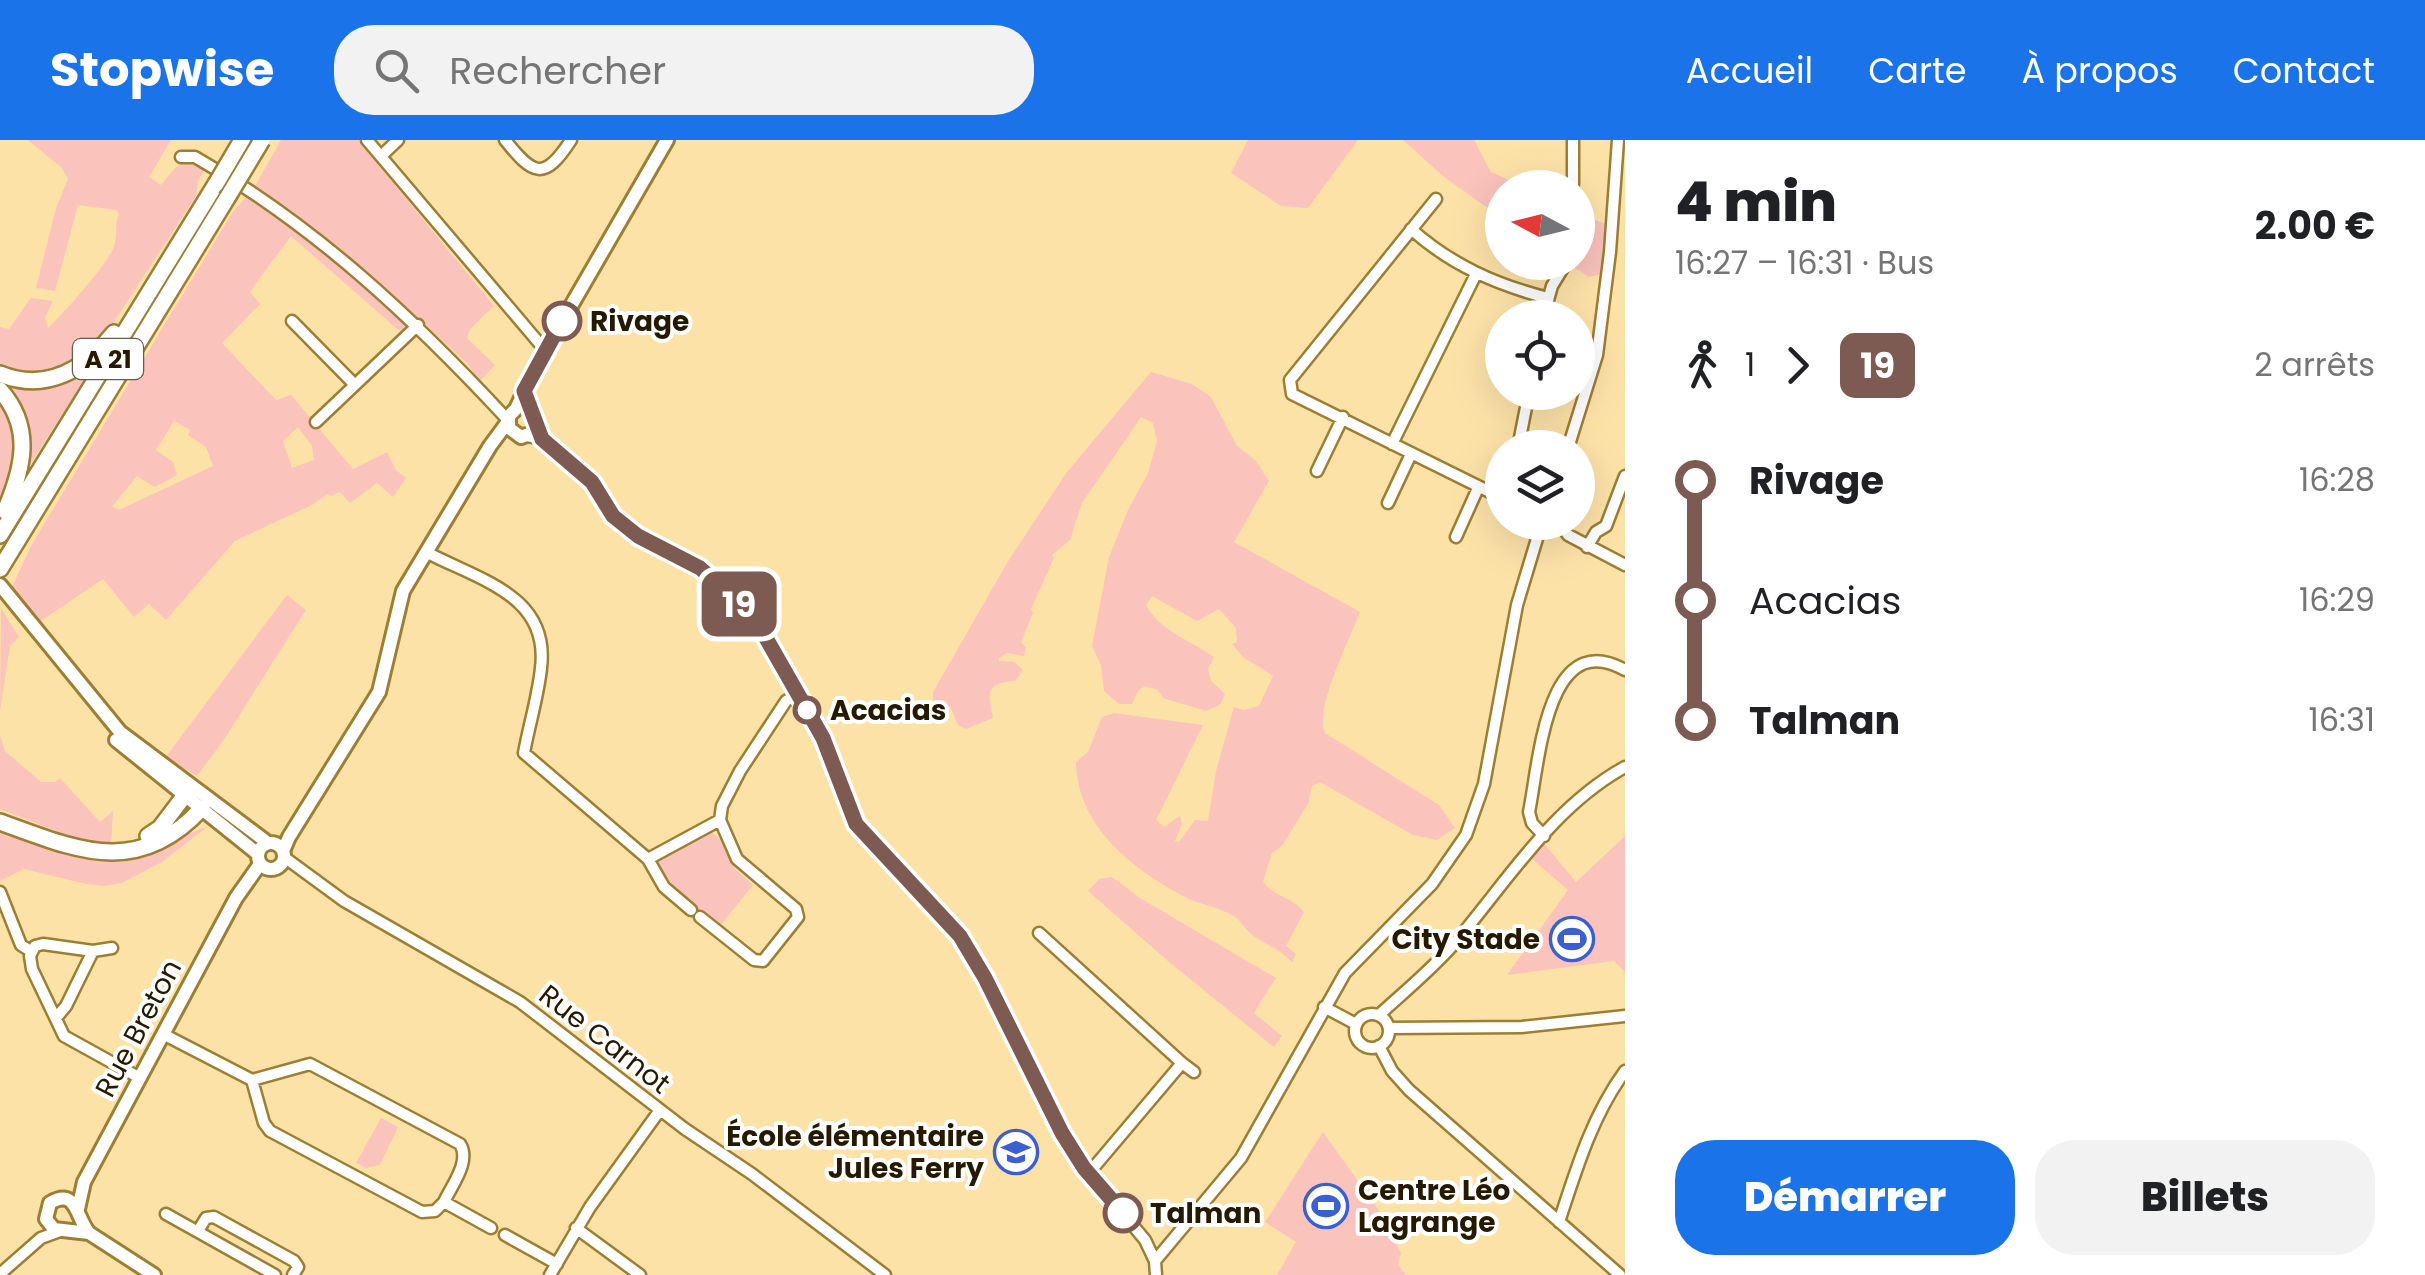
<!DOCTYPE html>
<html lang="fr">
<meta charset="utf-8">
<style>
body{margin:0;font-family:Poppins,sans-serif;background:#f2f2f2;color:#202124;height:100vh;display:flex;flex-direction:column;font-size:38px;white-space:nowrap}
*{box-sizing:border-box;margin:0}
p{font-size:32px;color:#757577}
.icon{flex:none;width:55px;height:55px;fill:none;stroke:currentColor;stroke-width:2;stroke-linecap:round;stroke-linejoin:round}
.map{position:relative;flex:1;overflow:hidden}
.side{display:flex;flex-direction:column;background:#fff;width:800px}
.side>*{flex:none}
.badge{padding:0 20px;border-radius:15px;font-size:35px;line-height:65px}
.needle{width:65px;rotate:277deg}
.buttons{position:absolute;left:1485px;top:30px;display:grid;gap:20px}
.buttons a{display:grid;place-items:center;width:110px;height:110px;border-radius:50%;background:#fff;box-shadow:0 10px 40px #0002;font-size:50px}
.map>.badge{position:absolute;translate:-50% -50%;box-shadow:0 0 0 5px #fff}
.legs{display:flex;align-items:center;gap:15px;height:110px;padding:0 50px;font-size:32px}
.legs p{margin-inline-start:auto}
.overview{display:flex;align-items:center;justify-content:space-between;height:170px;padding:0 50px}
h1{font-size:55px;font-weight:800;line-height:75px}
.cta{display:flex;gap:20px;margin-top:auto;padding:20px 50px}
.cta a{flex:1;height:115px;border-radius:40px;background:#1a73e8;color:#fff;font-size:40px;font-weight:800;line-height:115px;text-align:center}
.cta a+a{background:#f2f2f2;color:#202124}
ul{padding:0 50px;list-style:none}
li{display:flex;align-items:center;gap:35px;height:120px;font-size:38px}
li i{display:grid;place-items:center;width:15px;height:100%;margin:0 12px;background:currentColor}
li i::after{content:'';width:25px;height:25px;margin:-12px;border:8px solid;border-radius:50%;background:#fff}
li p{margin-inline-start:auto}
li:first-child i{background:linear-gradient(#0000 50%,currentColor 0)}
li:last-child i{background:linear-gradient(currentColor 50%,#0000 0)}
header{display:flex;align-items:center;gap:60px;box-sizing:border-box;height:140px;padding:0 50px;background:#1a73e8;color:#fff}
header strong{font-size:48px}
nav{display:flex;gap:55px;margin-inline-start:auto;font-size:35px}
.search{width:700px;height:90px;background:#f2f2f2;display:flex;align-items:center;gap:25px;box-sizing:border-box;padding:0 35px;border-radius:40px;color:#757577;font-size:38px}
main{display:flex;flex:1;min-height:0}
.map>svg:first-child{display:block}
.green{fill:#fac3bc;fill-rule:evenodd}
.lines{fill:none;stroke-linecap:round;stroke-linejoin:round}
.minor-casing{stroke:#9d7e32;stroke-width:15}
.major-casing{stroke:#9d7e32;stroke-width:18}
.highway-casing{stroke:#9d7e32;stroke-width:20}
.minor{stroke:#fff;stroke-width:10}
.major{stroke:#fff;stroke-width:12}
.highway{stroke:#fff;stroke-width:15}
.highway-bridge-casing{stroke:#9d7e32;stroke-width:20;stroke-linecap:butt}
.highway-bridge{stroke:#fff;stroke-width:15}
.line-1-casing{stroke:#fff;stroke-width:22}
.line-1{stroke:#7d5a52;stroke-width:15}
.stop-1-dot{fill:#fff;stroke:#7d5a52;stroke-width:5}
.labels{text-anchor:middle;stroke-width:8;stroke-linejoin:round;paint-order:stroke}
.shield{fill:#fff;stroke:#665e4c;stroke-width:2.5}
.shield-label{font-size:25px;font-weight:bold;fill:#251900}
.stop-label{font-size:28px;font-weight:bold;fill:#251900;stroke:#fff;text-anchor:start}
.poi-label{font-size:28px;font-weight:bold;fill:#251900;stroke:#fff;text-anchor:end}
.street-label{font-size:28px;fill:#251900;stroke:#fff}
</style>
<header>
<strong>Stopwise</strong>
<div class="search"><svg class="icon" aria-label="search" viewBox="0 0 24 24"><circle cx="10" cy="10" r="6"/><path d="M15 15l6 6"/></svg>Rechercher</div>
<nav><a>Accueil</a><a>Carte</a><a>À propos</a><a>Contact</a></nav>
</header>
<main>
<div class="map">
<svg width="1625" height="1135" viewBox="0 0 1625 1135">
<rect width="100%" height="100%" fill="#fde2a8"/>
<path class="green" d="M28,0H171L149,37L161,45C179,24 178,17 207,27L198,40L196,56L98,206L53,234L22,235L0,228V187L9,189L31,158L53,161L45,177L48,188C63,174 108,124 114,106C118,95 114,85 119,74L116,70L78,65L55,151L36,148L56,68L68,39L62,28Z
M281,0H358L494,166L470,189L467,198L495,225L479,242L468,224L414,174L255,46Z
M1248,0H1358L1308,68L1281,66L1231,33Z
M1403,0H1474L1491,32L1525,47L1502,48V78L1444,37Z
M250,53L403,179L401,182L405,186L401,191L396,188L291,96L250,152L260,164L222,203L276,260L291,255L353,329L387,312L396,330L406,338L393,357L377,343L350,363L340,352L331,356L328,354L312,365L235,401L166,480L149,464L134,477L103,439L39,482L11,449L32,404L232,73ZM174,281L190,290L188,295L206,307L213,326L119,370L112,367L137,336L155,347L177,335L173,322L156,310ZM298,287L312,306L314,320L292,328L283,301Z
M1578,72L1607,85L1602,134L1589,137L1568,123L1578,122Z
M87,228L91,230L25,332L26,319L0,239Z
M1151,232L1192,244L1211,257L1237,306L1255,320L1269,341L1234,402L1360,472C1350,499 1314,568 1325,593L1439,665L1455,688L1437,700L1413,695L1320,642L1312,646L1309,662L1282,706L1272,713L1263,742C1275,758 1292,756 1304,772L1286,806L1296,814L1292,822C1280,810 1267,805 1254,796C1245,790 1241,780 1232,775C1216,766 1197,764 1181,755C1130,727 1077,685 1076,622L1088,612L1102,577L1114,573L1203,585L1156,680L1164,687L1180,676L1182,684L1175,701L1179,702L1195,680L1208,681L1216,631L1234,567L1244,570L1259,566L1273,536L1243,517L1232,504L1237,502L1236,488L1219,469L1197,481L1152,456L1146,465C1160,491 1190,500 1214,517L1208,529L1211,541L1225,554L1220,565L1206,571L1163,558L1158,550L1145,546L1138,551L1132,564H1119L1104,551L1101,525L1092,506L1109,417L1128,370L1148,333L1157,301L1153,283L1141,277L1133,289L1082,363L1070,400L1052,415L1054,418L1031,469L1033,473L1021,502L1026,508L1024,516L1007,513L999,518V521L1014,522L1023,530L1015,541C985,543 988,553 993,578L966,589L958,585L950,566L945,569L934,567L933,552L1007,423L1067,332Z
M0,260C22,295 20,320 0,357Z
M287,455L306,470L223,601L197,636C186,628 176,626 165,618Z
M1,468L19,497L10,506L0,571Z
M0,595L5,611L41,642H55L60,638L100,682L113,671L111,703L80,700L0,669Z
M0,687C45,703 95,731 143,715C165,708 185,693 207,687L162,722L122,743L105,746L86,744L24,729L0,741Z
M711,692L719,698L735,729L753,745L719,787L676,750L658,725L660,720Z
M1625,696V832L1614,821L1507,835L1568,750L1532,719L1543,702L1576,742Z
M1112,737L1140,758L1276,838L1254,873L1282,896L1274,907L1169,822L1088,751L1099,739Z
M381,978L398,987L380,1025L366,1028L356,1023Z
M1323,992L1378,1069L1401,1113L1398,1125L1406,1135H1277L1296,1102L1265,1082Z"/>
<g class="lines">
<defs>
<path id="minor" d="M367,0L545,210
M505,0C533,35 544,42 571,0
M1573,0V44
M381,16L398,0
M181,17H195C316,86 414,179 507,279
M1436,59L1290,240L1292,254L1502,358
M1411,89C1451,125 1497,145 1548,158
M1543,178L1552,146L1563,128
M292,181L355,245
M316,282L418,185
M527,296L542,299L572,322L625,387L715,440L762,491L823,599L856,684L960,796L985,838L1062,993L1085,1028L1145,1100L1155,1121L1156,1135
M1392,304L1476,134
M1518,308L1529,252
M1568,308L1597,215L1610,112L1618,0
M1317,331L1343,277
M1388,363L1411,314
M1559,382L1568,395L1625,425
M1456,397L1478,348
M1587,407L1596,392L1606,386L1625,336
M426,412C479,440 550,455 541,528C538,557 529,585 524,613L648,719L664,747L691,770
M1544,696L1532,683L1529,672C1539,624 1546,485 1625,530
M284,717L344,761L520,862L685,989L752,1034L885,1135
M648,719L720,680
M0,752L21,805L32,812
M700,777L754,820L763,821L798,777L796,769L737,719L720,680L722,666L740,631L786,561L798,554
M1039,793L1182,923L1089,1033
M112,808L93,811L43,804L35,806L30,816L32,829L64,896L140,938
M1324,867L1356,884
M1355 891a17 17 0 1 1 34 0a17 17 0 1 1-34 0Z
M1379,875C1404,852 1430,831 1453,805C1506,743 1552,667 1625,627
M56,878L66,866L93,811
M1389,888L1522,887L1625,876
M163,894L252,940L264,983L270,991L422,1072L435,1071L444,1062L491,1088
M1379,906L1392,931L1409,950L1620,1135
M1182,923L1194,932
M252,940L310,924L460,1004C471,1021 452,1045 444,1062
M166,1074L275,1135
M1559,1082C1576,1030 1592,976 1625,931
M576,1088L640,1135
M198,1091L206,1078L214,1077L294,1121L298,1127L293,1135
M505,1095L557,1124
M1155,1121L1241,1018L1345,833L1432,744L1466,695L1484,644L1517,465L1542,382
M0,1134L41,1098L60,1091
M550,1135L590,1067L660,970"/>
<path id="major" d="M524,251L536,284L532,293L521,297L509,288V276L516,269L534,230L667,0
M0,445L120,592L268,703
M116,600L258,714
M258 716a13 13 0 1 1 26 0a13 13 0 1 1-26 0Z
M283,711L289,697L379,552L403,451L490,306L507,283
M78,1069L84,1042L236,758L260,724
M89,1093L54,1089L46,1079L50,1063C77,1047 76,1078 89,1093L154,1135"/>
<path id="highway" d="M0,234C47,253 85,229 114,193
M0,250C34,288 23,329 5,371
M0,395L216,44
M0,429L227,58
M0,682C75,709 137,739 202,668
M148,696L160,688L185,655"/>
</defs>
<use href="#minor" class="minor-casing"/>
<use href="#major" class="major-casing"/>
<use href="#highway" class="highway-casing"/>
<use href="#minor" class="minor"/>
<use href="#major" class="major"/>
<use href="#highway" class="highway"/>
<defs>
<path id="highway-bridge" d="M216,44L242,0
M227,58L262,0"/>
</defs>
<use href="#highway-bridge" class="highway-bridge-casing"/>
<use href="#highway-bridge" class="highway-bridge"/>
</g>
<g class="lines">
<defs>
<path id="line-1" d="M562,181L524,251L542,299L592,342L613,376L638,396L700,428L728,453L762,491L823,598L856,684L960,796L985,838L1062,993L1084,1028L1123,1073"/>
</defs>
<use href="#line-1" class="line-1-casing"/>
<use href="#line-1" class="line-1"/>
</g>
<defs>
<symbol id="stadium-ring" viewBox="-11 -11 22 22"><circle r="9.5" fill="#fff" stroke="#3b5ed0" stroke-width="1.5"/><path d="M0-5a6.5 5 0 1 0 0 10a6.5 5 0 1 0 0-10ZM-3.5-1.8h7v3.6h-7Z" fill="#3b5ed0"/></symbol>
<symbol id="school-ring" viewBox="-11 -11 22 22"><circle r="9.5" fill="#fff" stroke="#3b5ed0" stroke-width="1.5"/><path d="M0-5L7-2L0 1L-7-2ZM-4 1L0 2.5L4 1V4Q0 6-4 4Z" fill="#3b5ed0"/></symbol>
</defs>
<g fill-rule="evenodd">
<use href="#stadium-ring" x="1547" y="774" width="50" height="50"/>
<use href="#school-ring" x="991" y="987" width="50" height="50"/>
<use href="#stadium-ring" x="1301" y="1041" width="50" height="50"/>
</g>
<g class="stop-1-dot">
<circle cx="562" cy="181" r="18"/>
<circle cx="807" cy="570" r="12"/>
<circle cx="1123" cy="1073" r="18"/>
</g>
<g class="labels">
<rect class="shield" x="73" y="199" width="70" height="40" rx="8"/>
<g class="shield-label">
<text x="108" y="228">A 21</text>
</g>
<g class="stop-label">
<text x="590" y="191">Rivage</text>
<text x="830" y="580">Acacias</text>
<text x="1150" y="1083">Talman</text>
</g>
<g class="poi-label">
<text x="1540" y="809">City Stade</text>
<text x="984" y="1006">École élémentaire<tspan x="984" dy="32">Jules Ferry</tspan></text>
<text x="1358" y="1060" text-anchor="start">Centre Léo<tspan x="1358" dy="32">Lagrange</tspan></text>
</g>
<g class="street-label">
<text transform="translate(138 888) rotate(-62)" y="10">Rue Breton</text>
<text transform="translate(605 899) rotate(38)" y="10">Rue Carnot</text>
</g>
</g>
</svg>
<div class="buttons">
<a><svg class="needle" viewBox="-14 -14 28 28"><path d="M0-13l5 13h-10z" fill="#e53935"/><path d="M0 13l5-13h-10z" fill="#757577"/></svg></a>
<a><svg class="icon" aria-label="locate" viewBox="0 0 24 24"><circle cx="12" cy="12" r="6"/><path d="M12 2v4M12 18v4M2 12h4M18 12h4"/></svg></a>
<a><svg class="icon" aria-label="layers" viewBox="0 0 24 24"><path d="M12 4l9 5-9 5-9-5zM3 14l9 5 9-5"/></svg></a>
</div>
<b class="badge" style="left:739px;top:464px;background:#7d5a52;color:#fff">19</b>
</div>
<section class="side">
<div class="overview"><div><h1>4 min</h1><p>16:27 – 16:31 · Bus</p></div><b>2.00 €</b></div>
<div class="legs"><svg class="icon" aria-label="walk" viewBox="0 0 24 24"><circle cx="13" cy="4" r="2"/><path d="M13 8l-2 6 4 7M11 14l-3 7M7 12l3-4h3l4 4"/></svg>1<svg class="icon" aria-label="forward" viewBox="0 0 24 24"><path d="M9 5l7 7-7 7"/></svg><b class="badge" style="background:#7d5a52;color:#fff">19</b><p>2 arrêts</p></div>
<ul>
<li><i style="color:#7d5a52"></i><b>Rivage</b><p>16:28</p></li>
<li><i style="color:#7d5a52"></i><span>Acacias</span><p>16:29</p></li>
<li><i style="color:#7d5a52"></i><b>Talman</b><p>16:31</p></li>
</ul>
<div class="cta"><a>Démarrer</a><a>Billets</a></div>
</section>
</main>
